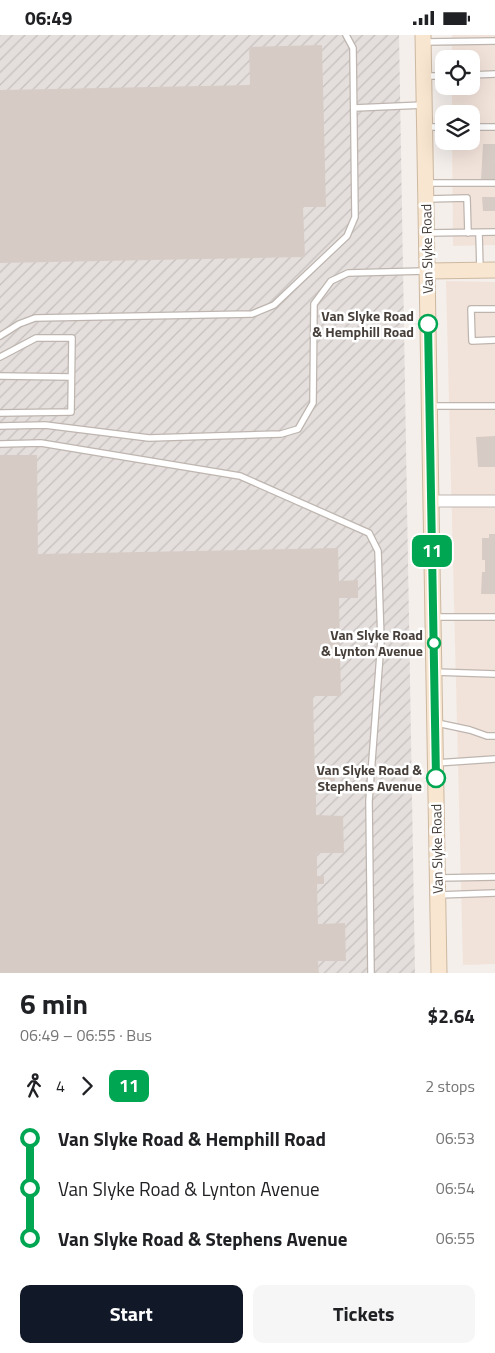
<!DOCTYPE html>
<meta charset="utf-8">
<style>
body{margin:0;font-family:"Titillium Web",sans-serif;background:#f6f6f6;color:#202124;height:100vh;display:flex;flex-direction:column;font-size:19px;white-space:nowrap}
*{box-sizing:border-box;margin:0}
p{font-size:16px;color:#757577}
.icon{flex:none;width:28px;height:28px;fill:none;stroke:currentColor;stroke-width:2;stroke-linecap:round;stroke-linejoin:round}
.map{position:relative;height:938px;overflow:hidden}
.details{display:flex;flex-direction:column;background:#fff;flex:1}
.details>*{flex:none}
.badge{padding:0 10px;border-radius:8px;font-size:18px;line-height:32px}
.tools{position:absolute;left:435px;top:15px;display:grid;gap:10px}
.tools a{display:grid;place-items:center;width:45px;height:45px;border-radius:10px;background:#fff;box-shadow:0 5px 20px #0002;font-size:25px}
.map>.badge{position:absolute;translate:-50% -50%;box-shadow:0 0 0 2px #fff}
.legs{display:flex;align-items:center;gap:8px;height:55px;padding:0 20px;font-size:16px}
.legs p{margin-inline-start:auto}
.headline{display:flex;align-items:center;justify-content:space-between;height:85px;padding:0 20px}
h1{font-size:28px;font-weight:700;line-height:38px}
.cta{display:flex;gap:10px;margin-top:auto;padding:10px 20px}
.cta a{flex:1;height:58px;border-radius:10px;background:#111827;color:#fff;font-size:20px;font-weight:700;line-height:58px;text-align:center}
.cta a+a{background:#f6f6f6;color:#202124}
ul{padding:0 20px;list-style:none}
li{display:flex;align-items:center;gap:18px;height:50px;font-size:19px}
li i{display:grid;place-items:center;width:8px;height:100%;margin:0 6px;background:currentColor}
li i::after{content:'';width:12px;height:12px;margin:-6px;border:4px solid;border-radius:50%;background:#fff}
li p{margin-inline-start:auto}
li:first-child i{background:linear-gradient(#0000 50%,currentColor 0)}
li:last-child i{background:linear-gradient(currentColor 50%,#0000 0)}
.status{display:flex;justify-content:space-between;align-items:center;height:35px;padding:0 25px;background:#fff;direction:ltr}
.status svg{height:14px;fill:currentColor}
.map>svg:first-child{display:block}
.commercial{fill:#f2e3da}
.industrial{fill:url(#industrial-furrows)}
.building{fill:#d7ccc5}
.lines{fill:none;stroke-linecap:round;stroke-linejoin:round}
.lane-casing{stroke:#beb5af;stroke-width:8}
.street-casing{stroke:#beb5af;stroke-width:13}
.secondary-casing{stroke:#cdb8a1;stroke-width:17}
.lane{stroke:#fff;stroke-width:5.5}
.street{stroke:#fff;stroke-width:11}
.secondary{stroke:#f8e6d0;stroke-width:15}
.line-1-casing{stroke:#fff;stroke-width:11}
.line-1{stroke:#00a651;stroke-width:8}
.stop-1-dot{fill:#fff;stroke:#00a651;stroke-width:2.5}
.labels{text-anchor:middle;stroke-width:5;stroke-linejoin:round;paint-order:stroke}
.street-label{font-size:14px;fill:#473f3a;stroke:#fff}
.stop-label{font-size:14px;font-weight:bold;fill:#473f3a;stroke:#fff;text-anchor:end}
</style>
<div class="status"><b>06:49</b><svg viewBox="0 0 49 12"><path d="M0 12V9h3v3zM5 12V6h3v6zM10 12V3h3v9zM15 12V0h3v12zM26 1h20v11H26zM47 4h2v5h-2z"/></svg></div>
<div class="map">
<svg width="495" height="938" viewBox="0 0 495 938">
<defs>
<pattern id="industrial-furrows" width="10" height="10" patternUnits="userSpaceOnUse" patternTransform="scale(1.25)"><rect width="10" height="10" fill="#e4dfdc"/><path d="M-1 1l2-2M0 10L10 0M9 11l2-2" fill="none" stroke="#c5c0be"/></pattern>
</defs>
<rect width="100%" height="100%" fill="#f4efeb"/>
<path class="commercial" d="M452,0H495V210L453,211L452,106H471V79H452V51H471V24H452Z
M446,246L495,247V929L463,930Z"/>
<path class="industrial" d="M0,0H399L415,938H0Z"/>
<path class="building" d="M322,10L326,172H303L305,222L0,228V55L250,50L249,12Z
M483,109H495V144H481Z
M482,162H495V176H483Z
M495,401V432H478L476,402Z
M0,420H37L38,519L338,513L339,546L358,545V563H339L341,661H313L315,739H335V757H316V780L343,781L344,818H317V841H324V849H317L318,889L345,888L346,926H318L319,938H0Z
M489,499H495V559H481L482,537H485V525H482V503H489Z"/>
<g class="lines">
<defs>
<path id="lane" d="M425,7L495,6
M471,40L495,39
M424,41H444
M354,73L424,70
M426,92H444
M471,92H495
M427,148H495
M428,164L467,163L468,198
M427,198L495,197
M479,198L480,235
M495,274H471L472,306L495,305
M0,301L19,289L35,283L252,279L274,270L347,201L355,182L353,13L346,0
M0,322L36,303H72L71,377L0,378
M0,341L71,342
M430,371H495
M0,391L45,390L149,403L281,399L298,394L313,368L314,269L331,246L348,238L425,236
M0,409L41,408L240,441L369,498L378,516L381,606L369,766L371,938
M434,582H495
M434,637L495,639
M437,688L470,695L487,701H495
M436,728L495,724
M438,843L495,842
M438,860L495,858"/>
<path id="street" d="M432,466H495"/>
<path id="secondary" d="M423,0L439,938
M428,236L495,235"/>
</defs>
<use href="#lane" class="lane-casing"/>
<use href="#street" class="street-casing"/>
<use href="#secondary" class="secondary-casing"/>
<use href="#lane" class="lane"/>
<use href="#street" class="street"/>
<use href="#secondary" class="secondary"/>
</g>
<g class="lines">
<defs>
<path id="line-1" d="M428,289L436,743"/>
</defs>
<use href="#line-1" class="line-1-casing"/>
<use href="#line-1" class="line-1"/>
</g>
<g class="stop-1-dot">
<circle cx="428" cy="289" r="9"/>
<circle cx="434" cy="608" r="6"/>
<circle cx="436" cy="743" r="9"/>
</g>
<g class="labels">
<g class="street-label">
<text transform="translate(427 214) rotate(-91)" y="5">Van Slyke Road</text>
<text transform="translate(437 814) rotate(-91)" y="5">Van Slyke Road</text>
</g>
<g class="stop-label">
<text x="414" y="286">Van Slyke Road<tspan x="414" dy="16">&amp; Hemphill Road</tspan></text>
<text x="423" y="605">Van Slyke Road<tspan x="423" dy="16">&amp; Lynton Avenue</tspan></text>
<text x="422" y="740">Van Slyke Road &amp;<tspan x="422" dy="16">Stephens Avenue</tspan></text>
</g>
</g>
</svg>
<div class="tools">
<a><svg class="icon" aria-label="locate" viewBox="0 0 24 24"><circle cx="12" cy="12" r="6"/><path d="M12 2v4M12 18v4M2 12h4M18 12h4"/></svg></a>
<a><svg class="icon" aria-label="layers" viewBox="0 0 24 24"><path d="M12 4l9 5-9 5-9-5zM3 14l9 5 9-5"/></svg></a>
</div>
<b class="badge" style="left:432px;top:516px;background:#00a651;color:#fff">11</b>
</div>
<section class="details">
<div class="headline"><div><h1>6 min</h1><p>06:49 – 06:55 · Bus</p></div><b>$2.64</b></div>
<div class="legs"><svg class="icon" aria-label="walk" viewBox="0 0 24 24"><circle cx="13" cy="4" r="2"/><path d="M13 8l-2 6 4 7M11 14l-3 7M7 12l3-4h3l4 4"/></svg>4<svg class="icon" aria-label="forward" viewBox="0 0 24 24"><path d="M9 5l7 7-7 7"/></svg><b class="badge" style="background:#00a651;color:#fff">11</b><p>2 stops</p></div>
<ul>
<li><i style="color:#00a651"></i><b>Van Slyke Road &amp; Hemphill Road</b><p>06:53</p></li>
<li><i style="color:#00a651"></i><span>Van Slyke Road &amp; Lynton Avenue</span><p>06:54</p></li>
<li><i style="color:#00a651"></i><b>Van Slyke Road &amp; Stephens Avenue</b><p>06:55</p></li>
</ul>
<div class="cta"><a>Start</a><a>Tickets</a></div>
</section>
